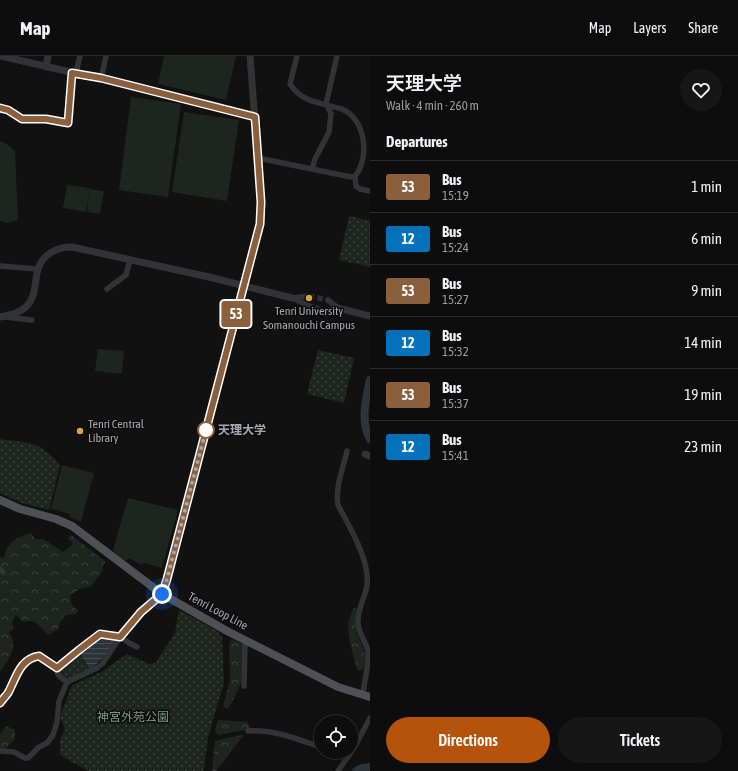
<!DOCTYPE html>
<meta charset="utf-8">
<style>
body{margin:0;font-family:"Asap Condensed","Noto Sans JP",sans-serif;background:#161617;color:#f1f3f6;height:100vh;display:flex;flex-direction:column;font-size:15px;white-space:nowrap}
*{box-sizing:border-box;margin:0}
p{font-size:13px;color:#9a9c9e}
.icon{flex:none;width:22px;height:22px;fill:none;stroke:currentColor;stroke-width:2;stroke-linecap:round;stroke-linejoin:round}
.map{position:relative;flex:1;overflow:hidden}
.details{display:flex;flex-direction:column;background:#0d0d0e;width:368px}
.details>*{flex:none}
.badge{padding:0 8px;border-radius:3px;font-size:14px;line-height:26px}
.tools{position:absolute;left:314px;top:659px;display:grid;gap:8px}
.tools a{display:grid;place-items:center;width:44px;height:44px;border-radius:50%;background:#0d0d0e;box-shadow:0 2px 10px #0003,0 0 0 1px #2d2d2e;font-size:20px}
.you{position:absolute;width:20px;height:20px;margin:-10px;border:3px solid #fff;border-radius:50%;background:#1a73e8;box-shadow:0 0 0 6px #1a73e833}
.map>.badge{position:absolute;translate:-50% -50%;box-shadow:0 0 0 2px #fff}
h2{padding:0 16px;font-size:15px;line-height:36px}
.round{display:grid;place-items:center;flex:none;width:42px;height:42px;border-radius:21px;background:#161617}
.headline{display:flex;align-items:center;justify-content:space-between;height:68px;padding:0 16px}
h1{font-size:19px;font-weight:600;line-height:30px}
.button{display:flex;gap:8px;margin-top:auto;padding:8px 16px}
.button a{flex:1;height:46px;border-radius:24px;background:#b45309;color:#fff;font-size:16px;font-weight:600;line-height:46px;text-align:center}
.button a+a{background:#161617;color:#f1f3f6}
ul{padding:0;list-style:none}
li{display:flex;align-items:center;gap:12px;height:52px;padding:0 16px;border-top:1px solid #2d2d2e}
li div{flex:1}
li b{display:block;font-size:15px}
li em{font-style:normal}
li .badge{min-width:44px;font-weight:700;text-align:center}
header{display:flex;align-items:center;gap:24px;box-sizing:border-box;height:56px;padding:0 20px;background:#0d0d0e;border-bottom:1px solid #2d2d2e}
header strong{font-size:19px}
nav{display:flex;gap:22px;margin-inline-start:auto;font-size:14px}
main{display:flex;flex:1;min-height:0}
.map>svg:first-child{display:block}
.forest{fill:url(#forest-crowns)}
.park{fill:url(#park-dots)}
.pitch{fill:#1e241e}
.water{fill:url(#water-rules)}
.lines{fill:none;stroke-linecap:round;stroke-linejoin:round}
.river{stroke:#2c3339;stroke-width:8}
.minor-tunnel{stroke:#2e2f32;stroke-width:5.5;stroke-dasharray:5.5 3;stroke-linecap:butt}
.minor{stroke:#323337;stroke-width:5.5}
.tertiary{stroke:#323337;stroke-width:7}
.primary{stroke:#4e5055;stroke-width:8}
.line-casing{stroke:#fff;stroke-width:9}
.line{stroke:#8b5e3c;stroke-width:6}
.walk{stroke:#a3a8b1;stroke-width:4;stroke-dasharray:0 7.2}
.poi-dot{fill:#dfa33c;stroke:#0c0c0d;stroke-width:1.5}
.stop-dot{fill:#fff;stroke:#8b5e3c;stroke-width:2}
.labels{text-anchor:middle;stroke-width:3;stroke-linejoin:round;paint-order:stroke}
.poi-label{font-size:12px;fill:#a3a8b1;stroke:#0c0c0d}
.stop-label{font-size:12px;font-weight:bold;fill:#a3a8b1;stroke:#0c0c0d;text-anchor:start}
.street-label{font-size:12px;fill:#a3a8b1;stroke:#0c0c0d}
.park-label{font-size:12px;fill:#7c9b7d;stroke:#0c0c0d}
</style>
<header>
<strong>Map</strong>
<nav><a>Map</a><a>Layers</a><a>Share</a></nav>
</header>
<main>
<div class="map">
<svg width="370" height="715" viewBox="0 0 370 715">
<defs>
<pattern id="forest-crowns" width="20" height="18" patternUnits="userSpaceOnUse"><rect width="20" height="18" fill="#1e241e"/><path d="M2 6a3 3 0 1 1 6 0M12 15a3 3 0 1 1 6 0" fill="none" stroke="#3c413c"/></pattern>
<pattern id="park-dots" width="8" height="8" patternUnits="userSpaceOnUse"><rect width="8" height="8" fill="#1e241e"/><path d="M2 2h.1M6 6h.1" fill="none" stroke="#3c413c" stroke-width="1.8" stroke-linecap="round"/></pattern>
<pattern id="water-rules" width="6" height="5" patternUnits="userSpaceOnUse"><rect width="6" height="5" fill="#2c3339"/><path d="M0 2.5h6" fill="none" stroke="#474e53"/></pattern>
</defs>
<rect width="100%" height="100%" fill="#111112"/>
<path class="forest" d="M31,477L35,483H43L63,496L71,490L73,487L68,482L71,479L106,506L103,509L102,516L91,530L79,533L70,540L72,550L78,554L76,558L66,559L61,564L58,573L49,579C38,571 39,562 23,566L16,559L12,567L13,572L9,576C19,592 9,602 0,616V501L4,502C8,485 15,482 31,477Z
M354,552L357,553C356,561 354,571 357,578C362,591 370,600 362,615L358,614L356,610C352,591 342,570 354,552Z
M232,583L242,588L243,590L241,627L229,652H227L223,650L230,624L229,589L230,586Z
M218,664L247,666L250,671L249,673L219,679L217,678L215,674Z
M6,670L15,674V683L5,693H0V678Z
M241,679H243V680L216,715H212L215,685Z"/>
<path class="park" d="M349,160L370,165V211L339,204Z
M318,294L354,302L344,347L307,338Z
M0,383C29,387 40,385 60,409L49,454L22,447L0,437Z
M179,554L219,576L218,578L222,581L224,627L208,681L204,715H88L60,699V684L65,673L60,661L72,629L101,616L127,598L149,608L156,606L175,577Z
M78,596L90,614L68,624L58,618V614Z"/>
<path class="pitch" d="M164,0H236L226,44L158,28Z
M131,41L181,48L168,141L119,134Z
M184,56L239,64L227,145L172,136Z
M0,85L7,88L15,95L18,164L7,167L0,165Z
M67,129L90,132L86,156L63,152Z
M90,133L104,135L100,158L87,156Z
M98,293L124,295L122,318L95,315Z
M62,409L94,417L81,466L70,461V458L51,453Z
M128,442L178,454L162,512L144,507L141,509L129,502L126,505L116,498L113,494Z"/>
<path class="water" d="M105,580L117,581L104,601L91,613L89,612L79,596L99,581Z"/>
<g class="lines">
<path class="river" d="M370,324C366,343 360,365 370,383
M356,715L362,712L370,711"/>
<path class="minor-tunnel" d="M309,240L328,244
M307,249L325,255"/>
<path class="minor" d="M76,17L80,0
M101,23L106,0
M0,52L8,54L22,63H46L68,67L72,17
M258,102L351,121L355,120C370,102 366,63 342,53C322,47 302,47 290,28L297,0
M312,113L315,103L329,76L331,57L326,48L337,0
M355,120L356,130L360,133L370,135
M0,210L38,213
M107,233L126,219L130,204
M292,242L309,240
M293,242L307,249
M328,244L338,252
M325,255L338,252
M5,261L32,264
M347,395C343,412 335,431 338,449C349,470 370,504 367,529C365,542 357,554 358,567C358,578 367,586 368,596C369,611 364,624 363,639
M0,513L3,516
M57,612C56,620 62,622 67,626
M244,630L245,588L246,584
M0,647C13,630 14,610 36,600L41,601L57,612L79,594L100,578L120,581L129,587L137,591
M248,675C273,673 297,683 321,691
M0,695L14,696L25,702H28L39,691L47,687L53,679L57,666L59,645L67,626L97,612L103,607L120,581L141,556L162,538
M336,696L349,700
M338,715L354,692L370,662"/>
<path class="tertiary" d="M1,0L101,23L255,61
M46,11L48,0
M338,252L370,260
M0,261C9,259 18,258 26,251C37,240 34,226 38,213C43,198 57,191 72,191L209,221L292,242
M365,398L370,400
M162,538L167,523L260,168L261,146L250,0"/>
<path class="primary" d="M0,444L20,453L56,463L72,470L162,538L227,575L338,631L370,641"/>
</g>
<g class="lines">
<defs>
<path id="line" d="M0,52L8,54L22,63H46L68,67L72,17L101,22L255,61L261,146L260,168L167,523L162,538L141,556L120,581L100,578L79,594L57,612L39,600C19,603 16,623 8,637C5,641 2,644 0,647"/>
</defs>
<use href="#line" class="line-casing"/>
<use href="#line" class="line"/>
<path class="walk" d="M162,538L167,523L206,374"/>
</g>
<g class="poi-dot">
<circle cx="309" cy="242" r="4"/>
<circle cx="80" cy="375" r="4"/>
</g>
<circle class="stop-dot" cx="206" cy="374" r="8"/>
<g class="labels">
<g class="poi-label">
<text x="309" y="259">Tenri University<tspan x="309" dy="14">Somanouchi Campus</tspan></text>
<text x="88" y="372" text-anchor="start">Tenri Central<tspan x="88" dy="14">Library</tspan></text>
</g>
<g class="stop-label">
<text x="218" y="378">天理大学</text>
</g>
<g class="street-label">
<text transform="translate(218 555) rotate(28)" y="4">Tenri Loop Line</text>
</g>
<g class="park-label">
<text x="133" y="665">神宮外苑公園</text>
</g>
</g>
</svg>
<div class="tools">
<a><svg class="icon" aria-label="locate" viewBox="0 0 24 24"><circle cx="12" cy="12" r="6"/><path d="M12 2v4M12 18v4M2 12h4M18 12h4"/></svg></a>
</div>
<div class="you" style="left:162px;top:538px"></div>
<b class="badge" style="left:236px;top:258px;background:#8b5e3c;color:#fff">53</b>
</div>
<section class="details">
<div class="headline"><div><h1>天理大学</h1><p>Walk · 4 min · 260 m</p></div><a class="round"><svg class="icon" aria-label="heart" viewBox="0 0 24 24"><path d="M12 20l-8-8c-3-5 5-10 8-4 3-6 11-1 8 4z"/></svg></a></div>
<h2>Departures</h2>
<ul>
<li><span class="badge" style="background:#8b5e3c;color:#fff">53</span><div><b>Bus</b><p>15:19</p></div><em>1 min</em></li>
<li><span class="badge" style="background:#0072bc;color:#fff">12</span><div><b>Bus</b><p>15:24</p></div><em>6 min</em></li>
<li><span class="badge" style="background:#8b5e3c;color:#fff">53</span><div><b>Bus</b><p>15:27</p></div><em>9 min</em></li>
<li><span class="badge" style="background:#0072bc;color:#fff">12</span><div><b>Bus</b><p>15:32</p></div><em>14 min</em></li>
<li><span class="badge" style="background:#8b5e3c;color:#fff">53</span><div><b>Bus</b><p>15:37</p></div><em>19 min</em></li>
<li><span class="badge" style="background:#0072bc;color:#fff">12</span><div><b>Bus</b><p>15:41</p></div><em>23 min</em></li>
</ul>
<div class="button"><a>Directions</a><a>Tickets</a></div>
</section>
</main>
